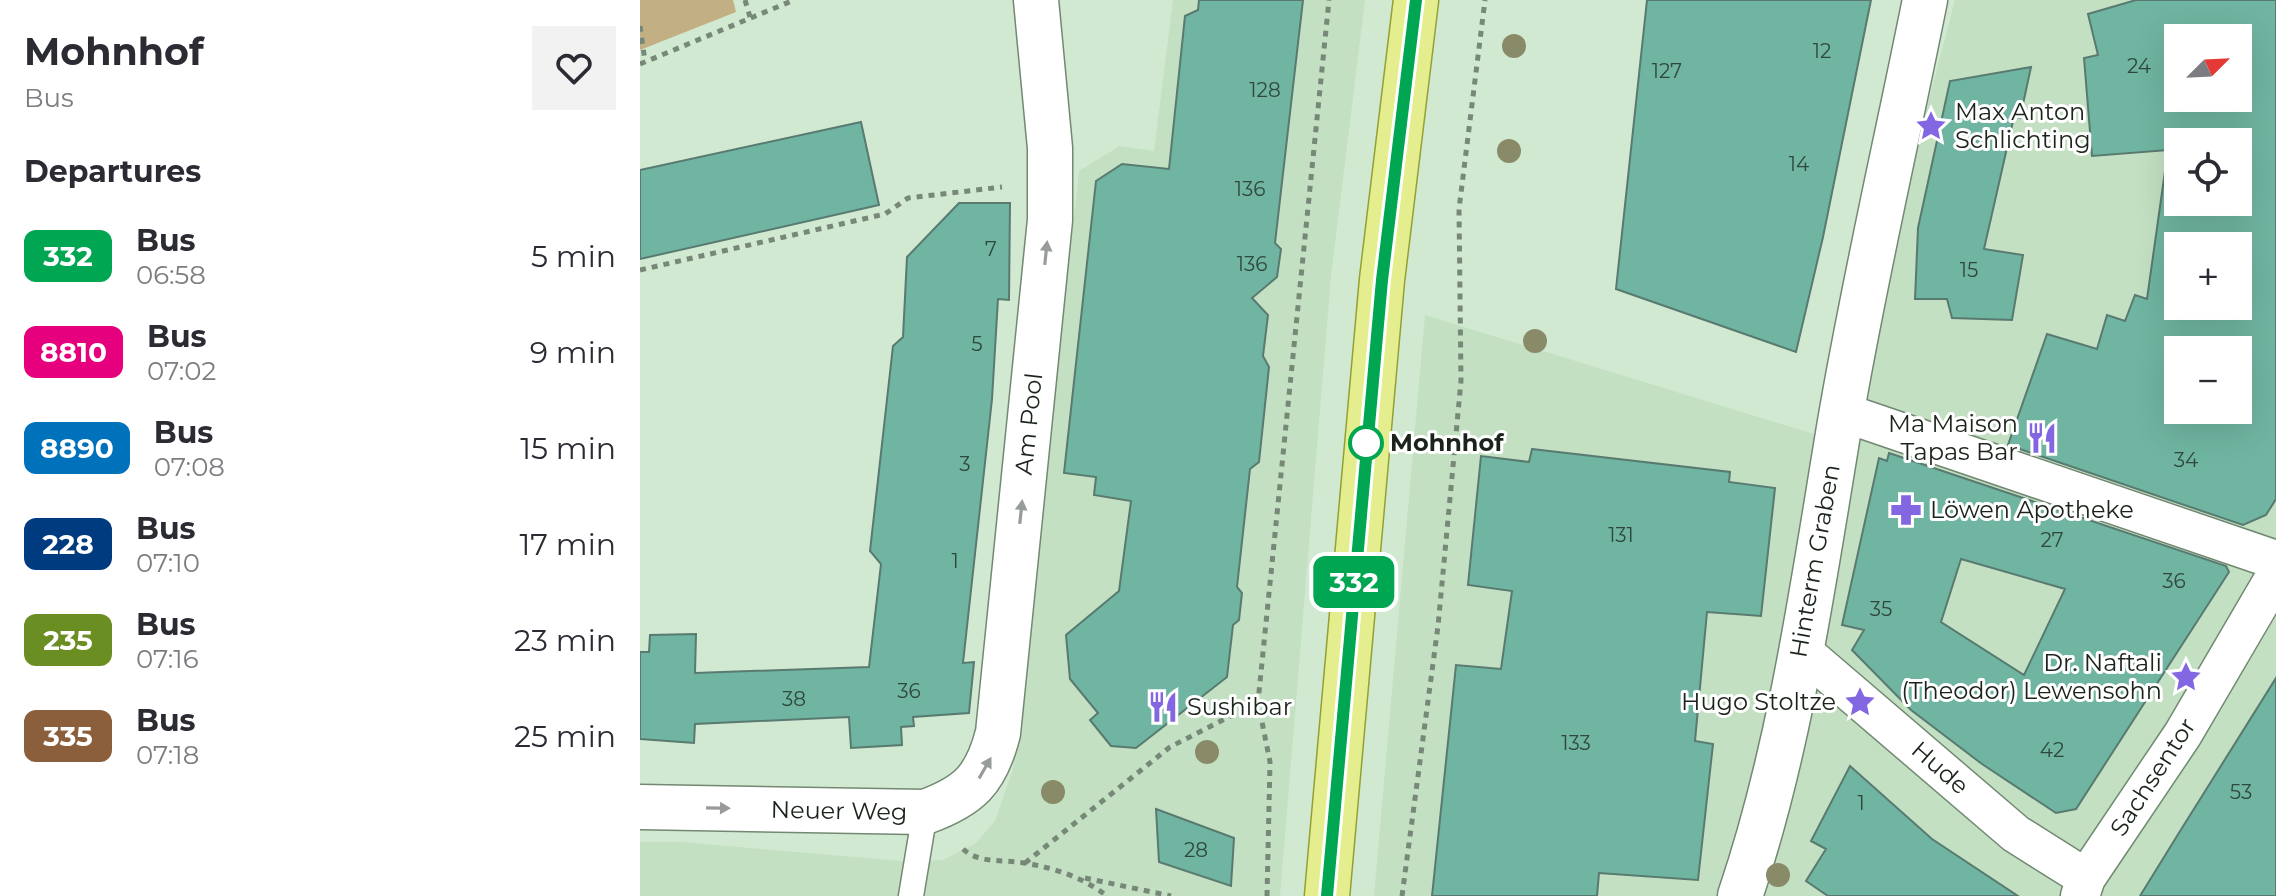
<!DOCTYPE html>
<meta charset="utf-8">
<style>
body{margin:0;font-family:Montserrat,sans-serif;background:#f2f2f3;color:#2b2b33;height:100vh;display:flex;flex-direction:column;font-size:30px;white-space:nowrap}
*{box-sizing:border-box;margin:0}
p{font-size:26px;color:#7c7c81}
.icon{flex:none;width:44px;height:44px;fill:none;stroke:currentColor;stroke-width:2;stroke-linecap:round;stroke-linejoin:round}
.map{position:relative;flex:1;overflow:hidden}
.drawer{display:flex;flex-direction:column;background:#fff;width:640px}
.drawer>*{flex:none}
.badge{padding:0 16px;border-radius:12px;font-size:28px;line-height:52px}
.needle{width:52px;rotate:66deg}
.controls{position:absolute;left:1524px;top:24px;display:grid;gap:16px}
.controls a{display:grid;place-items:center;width:88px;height:88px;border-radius:0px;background:#fff;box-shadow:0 8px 32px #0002;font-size:40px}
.map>.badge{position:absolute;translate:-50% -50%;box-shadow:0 0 0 4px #fff}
h2{padding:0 24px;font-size:30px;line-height:72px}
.round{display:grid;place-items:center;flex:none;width:84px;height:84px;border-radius:0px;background:#f2f2f3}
.head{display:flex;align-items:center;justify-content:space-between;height:136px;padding:0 24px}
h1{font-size:38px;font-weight:700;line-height:60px}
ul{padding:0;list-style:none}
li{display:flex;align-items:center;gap:24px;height:96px;padding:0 24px}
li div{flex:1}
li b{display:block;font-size:30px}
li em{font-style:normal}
li .badge{min-width:88px;font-weight:700;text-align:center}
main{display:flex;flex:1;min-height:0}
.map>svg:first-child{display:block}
.built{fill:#c3e0c2;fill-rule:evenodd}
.green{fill:#c3af84}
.building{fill:#6fb5a1;stroke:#597a70;stroke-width:2;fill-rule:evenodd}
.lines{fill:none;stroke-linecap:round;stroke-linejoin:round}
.service-casing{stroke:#728872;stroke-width:27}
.pedestrian-casing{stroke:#728872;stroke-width:41}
.minor-casing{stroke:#728872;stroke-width:47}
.primary-casing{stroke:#92a034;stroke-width:47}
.path{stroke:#788878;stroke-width:5;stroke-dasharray:6 6;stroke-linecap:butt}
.service{stroke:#fff;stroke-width:24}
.pedestrian{stroke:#fff;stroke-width:38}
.minor{stroke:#fff;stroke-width:44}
.primary{stroke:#e4ee8e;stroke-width:44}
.tree{fill:#898a67}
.oneway{fill:#989c98}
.line-casing{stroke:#fff;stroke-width:18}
.line{stroke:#00a651;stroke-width:12}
.stop-dot{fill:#fff;stroke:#00a651;stroke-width:4}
.labels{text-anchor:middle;stroke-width:6;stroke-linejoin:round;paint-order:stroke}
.number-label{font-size:20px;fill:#30483c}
.poi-label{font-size:24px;fill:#1b241b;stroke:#fff;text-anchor:start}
.street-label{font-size:24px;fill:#1b241b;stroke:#fff}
.stop-label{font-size:24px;font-weight:bold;fill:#1b241b;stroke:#fff;text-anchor:start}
</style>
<main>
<section class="drawer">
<div class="head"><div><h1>Mohnhof</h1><p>Bus</p></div><a class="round"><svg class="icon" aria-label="heart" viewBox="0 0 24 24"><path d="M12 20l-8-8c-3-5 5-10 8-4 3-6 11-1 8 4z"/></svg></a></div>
<h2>Departures</h2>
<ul>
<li><span class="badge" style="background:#00a651;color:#fff">332</span><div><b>Bus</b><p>06:58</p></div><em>5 min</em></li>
<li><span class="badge" style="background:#e6007e;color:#fff">8810</span><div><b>Bus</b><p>07:02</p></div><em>9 min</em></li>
<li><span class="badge" style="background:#0072bc;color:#fff">8890</span><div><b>Bus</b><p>07:08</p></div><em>15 min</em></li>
<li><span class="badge" style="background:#003b80;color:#fff">228</span><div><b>Bus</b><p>07:10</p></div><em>17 min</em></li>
<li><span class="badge" style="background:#6b8e23;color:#fff">235</span><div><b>Bus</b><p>07:16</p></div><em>23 min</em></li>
<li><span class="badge" style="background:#8b5e3c;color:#fff">335</span><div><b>Bus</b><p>07:18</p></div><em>25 min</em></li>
</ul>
</section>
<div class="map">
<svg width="1636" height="896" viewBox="0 0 1636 896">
<rect width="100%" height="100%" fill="#d1e9d1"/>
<path class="built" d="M533,0H725L691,276L640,896H0V842H42L272,862L303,860L335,844L355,821L373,769L439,171L480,146L514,151Z
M1315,0H1636V896H734L785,315L1216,447L1257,221ZM1538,38H1598V98H1538ZM1538,142H1598V202H1538ZM1538,246H1598V306H1538ZM1538,350H1598V410H1538Z"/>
<path class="green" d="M0,0H93L96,12L0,50Z"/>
<path class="building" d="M559,0H663L635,243L641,249L637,277L612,298L628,315L623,356L629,367L619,462L610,469L597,587L602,593L599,620L593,625L587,677L496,748L471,746L450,720L458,713L430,679L426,635L479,591L491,501L454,495L456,477L424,473L456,181L482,164L529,169L545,16L558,10Z
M1007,0H1231L1183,237L1156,352L976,289Z
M1496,0H1636V499L1626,515L1603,525L1368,445L1407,334L1457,349L1467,315L1485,321L1495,295L1507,299L1528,150L1452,156L1444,58L1458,55L1448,14ZM1538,38H1598V98H1538ZM1538,142H1598V202H1538ZM1538,246H1598V306H1538ZM1538,350H1598V410H1538Z
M1391,67L1380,118L1374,117L1344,249L1383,255L1372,320L1312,318L1307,299H1275L1278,228L1310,81Z
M221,122L239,205L0,259V170Z
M319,203H370L369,300L358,299L352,399L323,663L334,662L329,713L273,717L274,726L261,727L262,745L211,748L209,717L55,724L54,743L0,739V652H9L10,635L56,634L55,673L229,667L241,564L230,551L253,346L263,337L267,257Z
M892,449L1090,472L1089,482L1135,488L1121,616L1067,612L1055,741L1073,744L1058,880L959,873L957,896H792L816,665L861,669L872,591L828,585L841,456L889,462Z
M1249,453L1586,566L1589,572L1436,809L1416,813L1342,764L1271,710L1212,650L1224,630L1202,625L1239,458L1247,461ZM1321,559L1425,589L1384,675L1301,622Z
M1636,678V896H1500L1537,836Z
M1210,766L1292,839L1378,896H1188L1166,881L1186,849L1171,841Z
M516,809L594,838L591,886L519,862Z"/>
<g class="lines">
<defs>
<path id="service" d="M271,896L285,812"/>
<path id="pedestrian" d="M1202,412L1636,560
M1160,649L1376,834L1446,878
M1440,896L1446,878L1543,734L1636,575"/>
<path id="minor" d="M0,807L285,812C329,796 346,780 358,733L410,220V148L396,0
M1100,896C1151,747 1174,577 1200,422C1224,281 1257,140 1285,0"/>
<path id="primary" d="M687,896L742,280L776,0"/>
</defs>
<use href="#service" class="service-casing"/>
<use href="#pedestrian" class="pedestrian-casing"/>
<use href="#minor" class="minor-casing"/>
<use href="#primary" class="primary-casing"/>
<path class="path" d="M105,0L110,17
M0,26L5,61
M0,64L154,0
M0,270L245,214L268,198L362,187
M323,849C339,864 363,859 384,863C415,868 442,877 467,896
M385,863L530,747L618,702
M445,878L531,896
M627,896L630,762L618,702L689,0
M762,896L798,626L821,381L819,209L845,0"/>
<use href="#service" class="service"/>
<use href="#pedestrian" class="pedestrian"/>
<use href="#minor" class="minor"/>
<use href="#primary" class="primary"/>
</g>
<g class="tree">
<circle cx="874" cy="46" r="12"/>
<circle cx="869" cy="151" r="12"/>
<circle cx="895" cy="341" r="12"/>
<circle cx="567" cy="752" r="12"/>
<circle cx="413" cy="792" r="12"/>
<circle cx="1138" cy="875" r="12"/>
</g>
<defs><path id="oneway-solid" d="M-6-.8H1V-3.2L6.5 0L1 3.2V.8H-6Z" transform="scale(2)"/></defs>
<g class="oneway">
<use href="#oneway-solid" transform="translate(406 253) rotate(-84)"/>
<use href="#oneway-solid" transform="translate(381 512) rotate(-84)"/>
<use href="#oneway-solid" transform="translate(345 768) rotate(-60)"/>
<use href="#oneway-solid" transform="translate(78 808) rotate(1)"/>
</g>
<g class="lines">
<defs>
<path id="line" d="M687,896L742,280L776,0"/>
</defs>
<use href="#line" class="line-casing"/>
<use href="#line" class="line"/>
</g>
<defs>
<symbol id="sight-bare" viewBox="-9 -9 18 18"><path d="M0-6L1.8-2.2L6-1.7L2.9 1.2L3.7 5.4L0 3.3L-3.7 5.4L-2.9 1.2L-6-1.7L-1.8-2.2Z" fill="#8366e1" stroke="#fff" stroke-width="2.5" paint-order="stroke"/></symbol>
<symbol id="restaurant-bare" viewBox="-9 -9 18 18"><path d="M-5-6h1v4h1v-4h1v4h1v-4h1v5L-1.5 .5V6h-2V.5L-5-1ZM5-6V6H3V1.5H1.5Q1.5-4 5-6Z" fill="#8366e1" stroke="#fff" stroke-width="2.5" paint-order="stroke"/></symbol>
<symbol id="pharmacy-bare" viewBox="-9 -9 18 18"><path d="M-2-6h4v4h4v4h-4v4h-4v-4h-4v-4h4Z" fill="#8366e1" stroke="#fff" stroke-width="2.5" paint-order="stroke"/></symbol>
</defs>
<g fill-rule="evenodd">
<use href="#sight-bare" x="1269" y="104" width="44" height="44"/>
<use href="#restaurant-bare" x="1380" y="416" width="44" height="44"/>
<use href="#pharmacy-bare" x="1244" y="488" width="44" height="44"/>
<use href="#sight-bare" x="1524" y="655" width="44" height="44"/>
<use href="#sight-bare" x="1198" y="680" width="44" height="44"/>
<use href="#restaurant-bare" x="501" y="685" width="44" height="44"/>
</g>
<circle class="stop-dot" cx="726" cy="443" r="16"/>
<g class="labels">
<g class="number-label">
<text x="1182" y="58">12</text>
<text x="1499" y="73">24</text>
<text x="1027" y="78">127</text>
<text x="625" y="97">128</text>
<text x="1159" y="171">14</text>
<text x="610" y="196">136</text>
<text x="351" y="256">7</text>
<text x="612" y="271">136</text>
<text x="1329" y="277">15</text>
<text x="337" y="351">5</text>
<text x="1546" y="467">34</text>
<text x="325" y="471">3</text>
<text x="981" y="542">131</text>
<text x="1412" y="547">27</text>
<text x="315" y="568">1</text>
<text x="1534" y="588">36</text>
<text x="1241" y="616">35</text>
<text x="269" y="698">36</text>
<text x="154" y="706">38</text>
<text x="936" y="750">133</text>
<text x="1412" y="757">42</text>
<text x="1601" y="799">53</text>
<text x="1221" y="810">1</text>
<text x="556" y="857">28</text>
</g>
<g class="poi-label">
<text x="1315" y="120">Max Anton<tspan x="1315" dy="28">Schlichting</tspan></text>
<text x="1378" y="432" text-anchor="end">Ma Maison<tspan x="1378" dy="28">Tapas Bar</tspan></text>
<text x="1290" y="518">Löwen Apotheke</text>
<text x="1522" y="671" text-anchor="end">Dr. Naftali<tspan x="1522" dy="28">(Theodor) Lewensohn</tspan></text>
<text x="1196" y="710" text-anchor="end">Hugo Stoltze</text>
<text x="547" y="715">Sushibar</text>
</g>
<g class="street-label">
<text transform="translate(389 424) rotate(-84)" y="8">Am Pool</text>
<text transform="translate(1175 561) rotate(-80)" y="8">Hinterm Graben</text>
<text transform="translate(1300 768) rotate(41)" y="8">Hude</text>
<text transform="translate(1513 777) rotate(-57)" y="8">Sachsentor</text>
<text transform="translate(199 811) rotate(1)" y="8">Neuer Weg</text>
</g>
<g class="stop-label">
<text x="750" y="451">Mohnhof</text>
</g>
</g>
</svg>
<div class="controls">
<a><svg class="needle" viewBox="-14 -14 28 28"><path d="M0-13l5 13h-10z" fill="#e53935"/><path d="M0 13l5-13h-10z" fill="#7c7c81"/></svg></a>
<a><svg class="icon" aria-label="locate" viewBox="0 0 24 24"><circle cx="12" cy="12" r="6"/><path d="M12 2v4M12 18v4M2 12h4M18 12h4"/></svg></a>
<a>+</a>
<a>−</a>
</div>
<b class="badge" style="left:714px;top:582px;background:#00a651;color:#fff">332</b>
</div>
</main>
